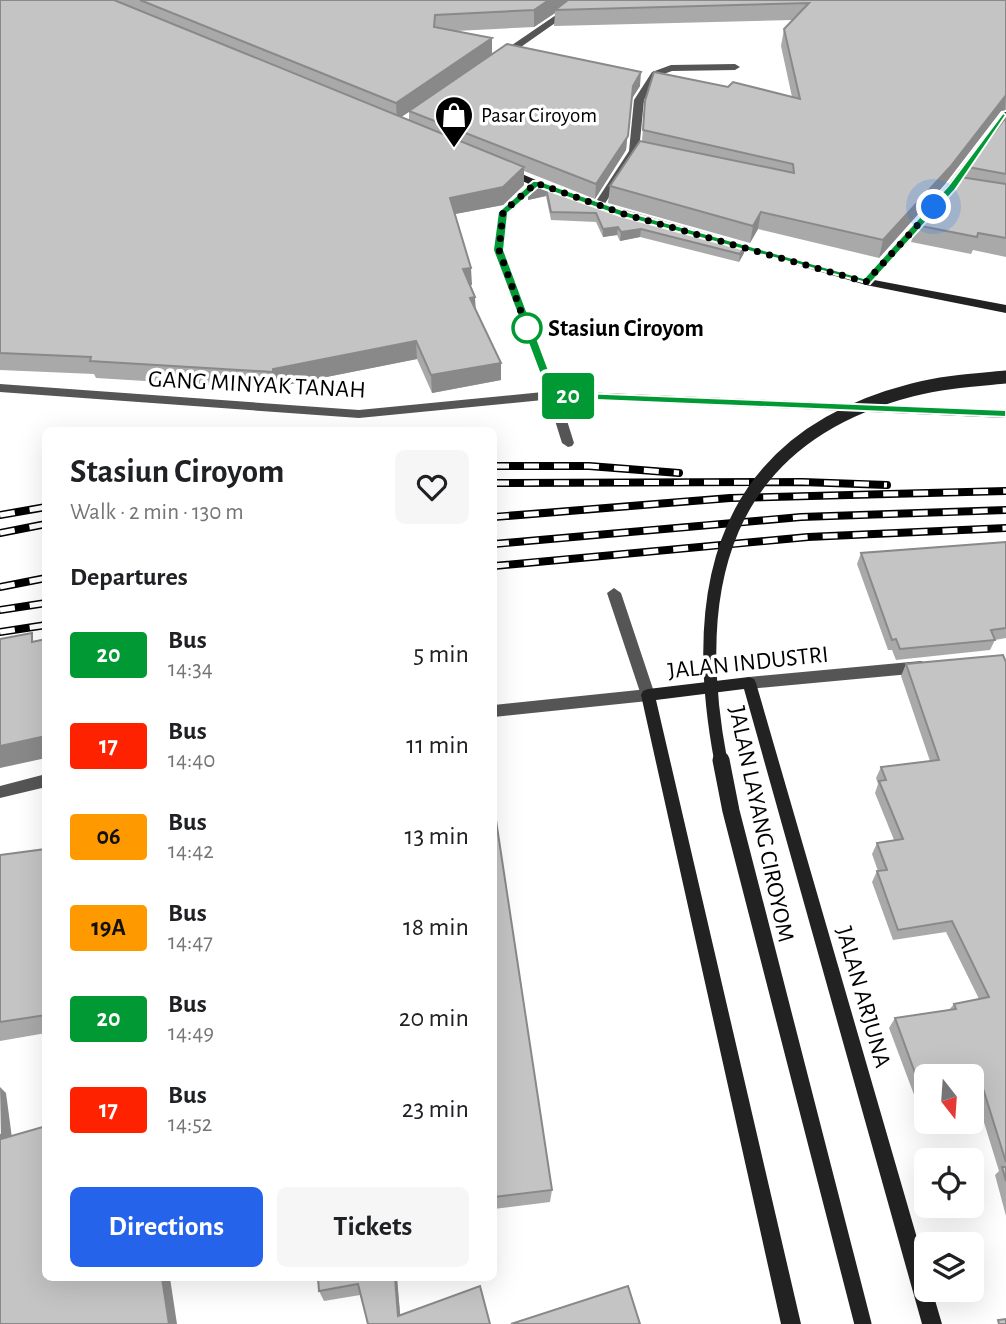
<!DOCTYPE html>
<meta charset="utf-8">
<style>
body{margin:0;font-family:"Alegreya Sans",sans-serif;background:#f6f6f6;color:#202124;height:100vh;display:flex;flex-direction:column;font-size:26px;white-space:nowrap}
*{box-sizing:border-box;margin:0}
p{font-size:23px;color:#757577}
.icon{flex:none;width:38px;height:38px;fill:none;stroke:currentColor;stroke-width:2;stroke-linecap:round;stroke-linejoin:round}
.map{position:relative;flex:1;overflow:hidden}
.sheet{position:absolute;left:42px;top:427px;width:455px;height:854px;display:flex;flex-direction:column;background:#fff;border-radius:10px;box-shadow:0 7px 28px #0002}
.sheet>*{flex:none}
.badge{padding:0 14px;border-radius:5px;font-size:24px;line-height:46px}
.needle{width:46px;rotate:163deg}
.controls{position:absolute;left:914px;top:1064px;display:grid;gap:14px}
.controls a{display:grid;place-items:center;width:70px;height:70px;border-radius:10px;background:#fff;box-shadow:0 7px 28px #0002;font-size:35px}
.you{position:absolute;width:35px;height:35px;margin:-18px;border:5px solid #fff;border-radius:50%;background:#1a73e8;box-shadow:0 0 0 10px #1a73e833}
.map>.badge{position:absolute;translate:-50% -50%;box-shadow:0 0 0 4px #fff}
h2{padding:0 28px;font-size:26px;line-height:63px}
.round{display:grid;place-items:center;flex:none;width:74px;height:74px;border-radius:10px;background:#f6f6f6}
.overview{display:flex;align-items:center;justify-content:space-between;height:119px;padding:0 28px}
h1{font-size:33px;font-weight:700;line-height:52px}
.action{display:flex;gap:14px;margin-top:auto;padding:14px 28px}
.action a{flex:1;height:80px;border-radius:10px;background:#2563eb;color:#fff;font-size:28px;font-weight:700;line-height:80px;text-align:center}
.action a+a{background:#f6f6f6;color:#202124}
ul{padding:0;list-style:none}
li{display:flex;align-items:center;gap:21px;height:91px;padding:0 28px}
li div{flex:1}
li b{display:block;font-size:26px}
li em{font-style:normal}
li .badge{min-width:77px;font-weight:700;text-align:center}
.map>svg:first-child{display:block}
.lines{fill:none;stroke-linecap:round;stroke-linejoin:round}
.lane{fill:#555;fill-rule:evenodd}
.street{fill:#555;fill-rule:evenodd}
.secondary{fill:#222;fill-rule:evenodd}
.rail-casing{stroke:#000;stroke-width:8}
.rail{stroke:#fff;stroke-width:5;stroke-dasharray:15;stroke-linecap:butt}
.secondary-bridge-far1{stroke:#222;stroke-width:13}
.secondary-bridge{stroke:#222;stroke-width:17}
.wall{fill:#a9a9a9;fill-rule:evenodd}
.shaded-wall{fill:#898989}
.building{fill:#c4c4c4;stroke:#898989;stroke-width:2}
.line{fill:#093;stroke:#fff;stroke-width:2}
.walk{stroke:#000;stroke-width:7;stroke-dasharray:0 12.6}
.stop-dot{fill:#fff;stroke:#093;stroke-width:3.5}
.labels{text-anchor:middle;stroke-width:7;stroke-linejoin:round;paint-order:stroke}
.far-poi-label{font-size:21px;fill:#000;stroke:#fff;text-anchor:start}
.stop-label{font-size:24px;font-weight:bold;fill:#000;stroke:#fff;text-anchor:start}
.street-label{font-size:24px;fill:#000;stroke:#fff}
</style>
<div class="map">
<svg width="1006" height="1324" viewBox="0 0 1006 1324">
<rect width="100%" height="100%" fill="#fff"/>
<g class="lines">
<path class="lane" d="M553,391L559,395L574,443L572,446L568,447L562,443L547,395Z
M614,588L621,593L655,695L653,699H643L641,695L607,593Z"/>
<path class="street" d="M578,0H588L505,58H499V54Z
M671,65L735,64L740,67L735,70L672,71L658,76L644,100L639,151L602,208H594L593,206L629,151L634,100L652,72Z
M0,384L359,410L553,391L559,395L553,399L359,418L0,392Z
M921,661L926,663L928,667L926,671L921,673L749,689L744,687L742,683L744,679L749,677Z
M648,689L653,691L655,695L653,699L648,701L494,717V705Z
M46,774V787L0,798V786Z"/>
<path class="secondary" d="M1006,112V122L951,195H943V191L1003,113Z
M508,168L559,190L554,193L538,187L508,214L504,250L557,391L1006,410V418L549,398L494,250L498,213L529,184L504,173V169Z
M929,210L934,213L933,215L874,280L1006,305V313L866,285L722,243L727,240L864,278L925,211Z
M749,677L754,679L756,683L926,1269V1290H932L942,1324H922L744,689L656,700L801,1324H781L641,695L643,691L648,689Z"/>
<defs>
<path id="rail" d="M494,466H589L679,473
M494,483L802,482L887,485
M0,515L46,507
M494,517L730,498L1006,491
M0,533L46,524
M494,544L801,517L1006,510
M494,566L808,537L1006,528
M0,587L46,578
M0,610L46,603
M0,632L46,625"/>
</defs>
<use href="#rail" class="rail-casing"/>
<use href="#rail" class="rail"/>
<path class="secondary-bridge-far1" d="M721,762C688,589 721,439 912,390C942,382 974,380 1006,377"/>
<path class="secondary-bridge" d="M721,760L731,811L863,1324"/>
</g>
<path class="wall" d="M0,0H1006V110L1001,111L945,184L879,258L758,229L750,243L608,203L610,186L642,141L645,101L728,87L792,97L781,46L784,29L792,20L554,26L555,13L534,27L456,31L492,38V55L640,86L631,100L626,150L595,199L524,171V185L503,205L455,214L472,285H470L476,310L501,380L432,393L417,359L276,387V389L96,378L94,374L0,370ZM409,112V121L401,117Z
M1006,117V257L973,250L971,254L911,242L916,225L965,177L968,167Z
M539,182L594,202L745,245L744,253L739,262L640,237L620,241L617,235L603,237L596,222L551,220L546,196L528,200Z
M1006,542V638L995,640L990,650L896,660L892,650H888L857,564L861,553Z
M1006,662V1216L995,1175L999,1171L974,1090L971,1091V1076H926V1098L916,1100L889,1028L895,1018L949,1010L954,1004L979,999L946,932L893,940L872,882L877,871H878L872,854L877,843L894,840L875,793L878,784L876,778L881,767L930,761L901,676L906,664Z
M494,807L552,1190L550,1202L494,1209Z
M46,849V1033L0,1041V855Z
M397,1278L400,1315L368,1324L360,1295L324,1301L319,1291Z"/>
<path class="shaded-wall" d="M549,0H574L555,10V13L534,27V10Z
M492,38V55L397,120L396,103Z
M641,72L640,86L631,100L626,150L595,199L596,184L633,86Z
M1006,95L1005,110L1001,111L945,184L879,258L883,240Z
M524,167V185L503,205L450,215V198Z
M546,188V196L528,200V191Z
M761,212L758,229L750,243L753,226Z
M618,227L617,235L603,237V229Z
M641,229L640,237L620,241L621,232Z
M745,245L744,253L739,262L740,254Z
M471,268L472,285L463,286V269Z
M475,297L476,314L470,298Z
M416,341L417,359L276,387V389L273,369Z
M501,363V380L432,393L431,375Z
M46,736V758L0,768V746Z
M0,1087L6,1093L14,1153L1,1139Z
M162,1278H170L177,1324H169Z
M395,1278H397L401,1324L398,1316Z"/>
<path class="building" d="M0,0H114L524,167L503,187L450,198L471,268L463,269L475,297L470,298L501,363L431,375L416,341L273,369V372L90,361L91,357L0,353Z
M140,0H549L534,10L435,15L434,27L492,38L396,103Z
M568,0H1006V95L950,167L883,240L761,212L753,226L610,186L640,141L794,173L793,164L643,130L645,101L654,72L728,87L733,82L800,99L784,29L809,3L555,10Z
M507,44L641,72L633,86L628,136L596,184L409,111Z
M1006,117V174L968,167Z
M960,177L1006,184V238L978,233L977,237L916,225Z
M539,182L594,202L745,245L740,254L641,229L621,232L618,227L603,229L596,213L551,212L546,188L528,191Z
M1006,542V628L991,630L995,640L900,649L896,639L892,640L861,553Z
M32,633V642L46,639V736L0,746V639Z
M1003,655L1006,662V1162L981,1082L971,1083V1076H926V1091L922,1092L895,1018L956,1009L954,1004L989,997L952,921L898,930L877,871L887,870L877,843L903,839L879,781L886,780L881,767L939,760L906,664Z
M494,807L552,1190L494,1197Z
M46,849V1015L0,1022V855Z
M46,1126V1278H162L169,1324H0V1134L1,1139Z
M1002,1167H1006V1181Z
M318,1278H395L398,1316L480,1286L490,1324H368L358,1284L319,1291Z
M628,1286L640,1324H511Z
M1006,1319V1324H999L998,1320Z"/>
<path class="line" d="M1003,113L1006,115L955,190L870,284L620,216L538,187L508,213L504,250L557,392L1006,410V417L549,398L493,250L498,212L533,181H540L628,212L864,278L948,186Z"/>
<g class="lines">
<path class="walk" d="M527,328L530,337L499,250L503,212L536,183L624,214L866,282L934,207"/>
</g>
<defs>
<symbol id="shop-pin" viewBox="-11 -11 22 30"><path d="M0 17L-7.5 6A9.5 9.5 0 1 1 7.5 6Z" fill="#000" stroke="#fff"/><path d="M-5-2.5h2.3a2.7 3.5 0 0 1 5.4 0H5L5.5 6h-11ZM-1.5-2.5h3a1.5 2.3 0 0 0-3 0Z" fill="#fff"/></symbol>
</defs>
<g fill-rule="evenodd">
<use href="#shop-pin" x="432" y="93" width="44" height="60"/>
</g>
<circle class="stop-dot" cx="527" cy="328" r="14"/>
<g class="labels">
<g class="far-poi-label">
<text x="481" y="122">Pasar Ciroyom</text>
</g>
<g class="stop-label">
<text x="548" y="336">Stasiun Ciroyom</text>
</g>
<g class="street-label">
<text transform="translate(257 384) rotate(3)" y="8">GANG MINYAK TANAH</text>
<text transform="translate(748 662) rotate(-6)" y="8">JALAN INDUSTRI</text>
<text transform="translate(762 824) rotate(78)" y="8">JALAN LAYANG CIROYOM</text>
<text transform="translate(864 997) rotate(74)" y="8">JALAN ARJUNA</text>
</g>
</g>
</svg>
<div class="controls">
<a><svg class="needle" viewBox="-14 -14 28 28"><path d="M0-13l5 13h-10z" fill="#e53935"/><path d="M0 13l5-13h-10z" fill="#757577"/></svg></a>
<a><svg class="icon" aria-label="locate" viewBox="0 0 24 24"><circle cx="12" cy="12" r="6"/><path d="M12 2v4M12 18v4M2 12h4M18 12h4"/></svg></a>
<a><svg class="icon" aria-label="layers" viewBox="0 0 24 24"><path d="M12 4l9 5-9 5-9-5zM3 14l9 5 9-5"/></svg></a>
</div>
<div class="you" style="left:934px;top:207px"></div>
<b class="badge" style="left:568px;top:396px;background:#093;color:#fff">20</b>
<section class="sheet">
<div class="overview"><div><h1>Stasiun Ciroyom</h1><p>Walk · 2 min · 130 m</p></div><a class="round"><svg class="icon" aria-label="heart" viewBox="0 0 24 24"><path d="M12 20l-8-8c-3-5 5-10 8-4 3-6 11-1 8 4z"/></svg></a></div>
<h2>Departures</h2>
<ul>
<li><span class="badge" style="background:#093;color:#fff">20</span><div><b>Bus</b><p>14:34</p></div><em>5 min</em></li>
<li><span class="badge" style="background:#f20;color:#fff">17</span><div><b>Bus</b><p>14:40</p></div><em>11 min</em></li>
<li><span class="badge" style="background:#f90;color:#111">06</span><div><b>Bus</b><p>14:42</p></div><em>13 min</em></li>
<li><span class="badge" style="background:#f90;color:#111">19A</span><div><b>Bus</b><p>14:47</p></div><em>18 min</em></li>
<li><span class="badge" style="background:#093;color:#fff">20</span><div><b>Bus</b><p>14:49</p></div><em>20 min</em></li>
<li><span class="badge" style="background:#f20;color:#fff">17</span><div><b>Bus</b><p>14:52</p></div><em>23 min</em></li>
</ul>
<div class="action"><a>Directions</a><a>Tickets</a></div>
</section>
</div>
